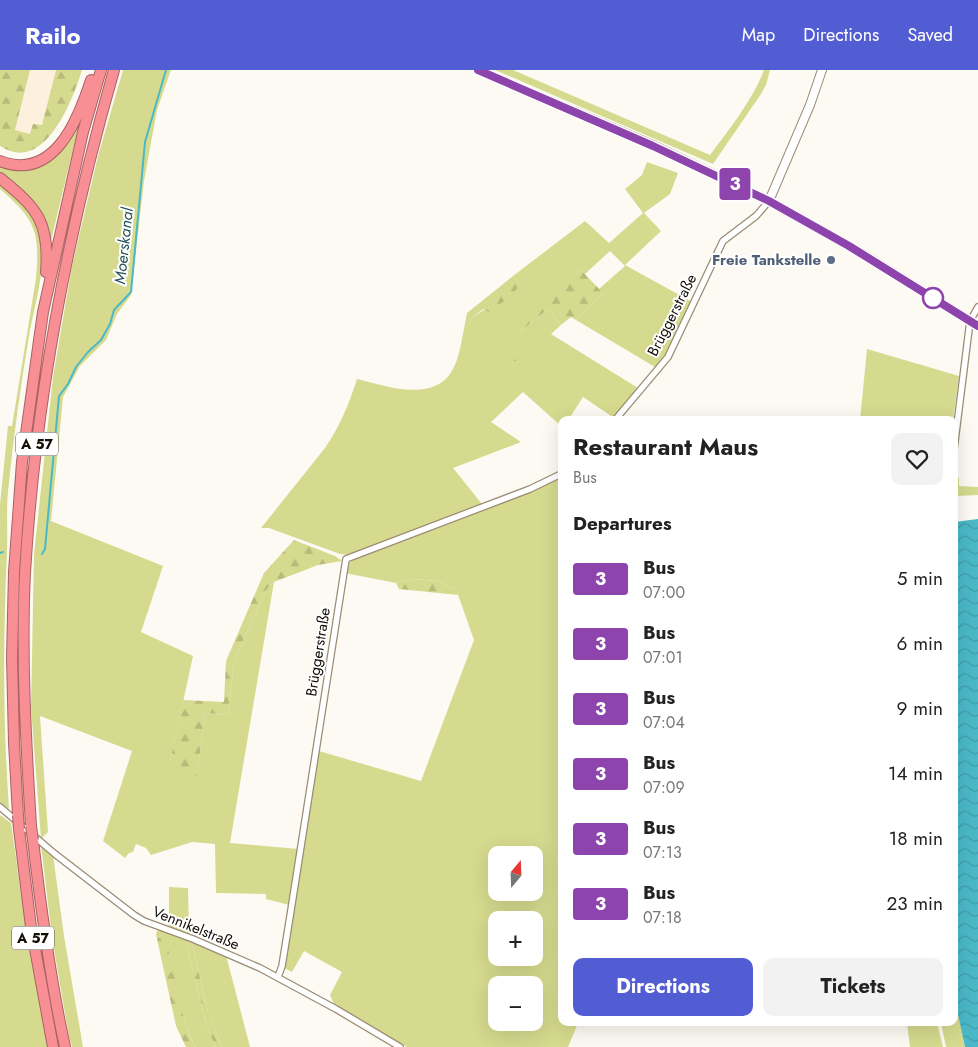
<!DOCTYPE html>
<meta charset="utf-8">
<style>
body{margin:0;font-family:Jost,sans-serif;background:#f2f2f2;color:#222;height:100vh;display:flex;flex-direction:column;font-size:19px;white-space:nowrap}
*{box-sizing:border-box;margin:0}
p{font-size:16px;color:#767676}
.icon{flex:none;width:28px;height:28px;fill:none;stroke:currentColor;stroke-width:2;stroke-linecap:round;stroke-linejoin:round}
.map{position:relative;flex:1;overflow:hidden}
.panel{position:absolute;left:558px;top:346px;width:400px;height:610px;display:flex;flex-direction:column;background:#fff;border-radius:10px;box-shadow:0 5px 20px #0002}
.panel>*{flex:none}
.badge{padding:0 10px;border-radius:4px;font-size:18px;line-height:32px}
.needle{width:32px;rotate:19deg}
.controls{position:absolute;left:488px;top:776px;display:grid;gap:10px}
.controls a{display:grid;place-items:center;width:55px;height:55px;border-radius:10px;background:#fff;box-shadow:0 5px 20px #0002;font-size:25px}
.map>.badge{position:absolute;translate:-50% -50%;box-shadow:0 0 0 2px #fff}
h2{padding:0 15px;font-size:19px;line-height:45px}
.round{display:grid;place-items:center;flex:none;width:52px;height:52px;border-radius:10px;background:#f2f2f2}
.head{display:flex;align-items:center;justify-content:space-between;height:85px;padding:0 15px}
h1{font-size:24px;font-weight:700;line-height:38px}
.cta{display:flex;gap:10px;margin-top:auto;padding:10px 15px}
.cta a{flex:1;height:58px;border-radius:10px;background:#535dd3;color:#fff;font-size:20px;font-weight:700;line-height:58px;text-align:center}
.cta a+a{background:#f2f2f2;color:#222}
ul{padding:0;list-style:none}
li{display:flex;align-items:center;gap:15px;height:65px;padding:0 15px}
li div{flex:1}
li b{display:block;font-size:19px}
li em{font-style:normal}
li .badge{min-width:55px;font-weight:700;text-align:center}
header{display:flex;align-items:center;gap:30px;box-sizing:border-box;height:70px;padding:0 25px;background:#535dd3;color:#fff}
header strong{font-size:24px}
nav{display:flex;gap:28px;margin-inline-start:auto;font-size:18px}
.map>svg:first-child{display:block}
.built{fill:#fdf0dc}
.green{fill:#d6da8e;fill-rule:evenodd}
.forest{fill:url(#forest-firs)}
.water{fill:url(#water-waves)}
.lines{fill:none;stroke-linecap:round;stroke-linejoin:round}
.stream{stroke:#4bb8c8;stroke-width:2}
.minor-casing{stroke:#9b8c74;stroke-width:8}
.secondary-casing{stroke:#9b8c74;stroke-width:10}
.motorway-casing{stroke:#a86263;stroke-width:12}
.minor{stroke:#fff;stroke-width:5.5}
.secondary{stroke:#fff;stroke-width:8}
.motorway{stroke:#f88f95;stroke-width:10}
.motorway-bridge-casing{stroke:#a86263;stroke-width:12;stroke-linecap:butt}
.motorway-bridge{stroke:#f88f95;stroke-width:10}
.line-casing{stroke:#fff;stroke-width:11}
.line{stroke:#8e44ad;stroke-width:8}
.service-dot{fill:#5c6f8a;stroke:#fff;stroke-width:2}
.stop-dot{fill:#fff;stroke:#8e44ad;stroke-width:2.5}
.labels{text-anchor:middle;stroke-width:4;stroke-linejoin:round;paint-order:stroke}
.shield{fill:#fff;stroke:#5a5651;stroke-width:1}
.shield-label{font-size:14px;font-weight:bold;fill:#130e06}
.service-label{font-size:15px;font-weight:bold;fill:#4e5e75;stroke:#fff;text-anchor:end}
.street-label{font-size:15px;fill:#130e06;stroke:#fff}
.water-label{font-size:16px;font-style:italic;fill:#225158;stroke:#fff}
</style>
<header>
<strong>Railo</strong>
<nav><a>Map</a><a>Directions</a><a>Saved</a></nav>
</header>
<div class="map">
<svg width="978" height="977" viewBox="0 0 978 977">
<defs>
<pattern id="forest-firs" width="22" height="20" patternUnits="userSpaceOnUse" patternTransform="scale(1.25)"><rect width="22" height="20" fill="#d6da8e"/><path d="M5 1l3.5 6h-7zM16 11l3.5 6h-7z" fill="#b7ba79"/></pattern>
<pattern id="water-waves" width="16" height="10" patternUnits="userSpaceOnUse" patternTransform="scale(1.25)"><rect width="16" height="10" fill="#4bb8c8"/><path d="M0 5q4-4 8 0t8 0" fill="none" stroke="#419daa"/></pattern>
</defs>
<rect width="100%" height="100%" fill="#fdfaf4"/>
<path class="built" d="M30,0H56L42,55L30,64L15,61Z"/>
<path class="green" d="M123,0H171L157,40L144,111L131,225L117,244L106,270L80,296L63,327L51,451L163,496L141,562L193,586L170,692L197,705L205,643L228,645L234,592L266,520L274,512L230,773L298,779L289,835L266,829V824L216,823L215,774L192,772L151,785L146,778L136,774L133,782L129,783L125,788L103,771L132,681L40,646L48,762L41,769L31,637L34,484L53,307L72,196L98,86Z
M495,0H513L710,85C729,60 753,29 764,0H770L766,15L761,24L713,94Z
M81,46L50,175L47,161L0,105V93H39Z
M647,92L678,103L670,124L644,143L661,161L625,195L692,232L662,291L655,297L576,250L603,223L599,219L625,196L610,181L585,204L581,200L516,265L548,239L561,255L551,264L638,318L614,348L583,327L569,349L561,350V356L523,322L491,352L521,372L453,398L482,434L349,485L340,484L269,458H261L325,378C340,356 349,334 357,309C385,316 433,333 452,301C459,289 461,273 464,259H467L473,247L521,215L513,206L585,151L609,173L643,143L625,119L642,105Z
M0,114C19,130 37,145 42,170C46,194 35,236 30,260C21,314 13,368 8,422C6,441 8,462 7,482C3,568 3,653 9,739L0,733V434L8,356H12L36,208C40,162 36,150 0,119Z
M867,279L959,306L953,350H860Z
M561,407V952L578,953L568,977H407L334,934L330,925L342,902L304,881L292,902L284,898L319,681L421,711L474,570L456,519L437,511L413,509L396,513L345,503L349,493L359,486L553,412ZM496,785H534V822H496ZM496,850H534V888H496ZM496,915H534V952H496Z
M959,408V416L978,417V425L956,426L954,409Z
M0,745L11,753L26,859L48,977H0Z
M41,775L53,785L64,866L83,977H72L69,967L52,867Z
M169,817L188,818L189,864L169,856Z
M161,859L185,868L205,949L215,977H195L185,953L162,864L157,869L156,864L157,861Z
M191,870L226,885L250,977H222L209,946Z
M955,929L965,977H946L941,953L954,952Z
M907,953H937L943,977H910Z"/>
<path class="forest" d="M0,0H30L15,60L30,64L33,54L42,55L56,0H82C72,32 44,105 0,76Z
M581,200L603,223L576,250L571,247L561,255L548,239L516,265L511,261Z
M513,206L521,215L491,243L483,239L473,247L467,259H464L467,243Z
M522,272L525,277L517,291H511L508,286L516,273Z
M294,470L335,486L342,491L318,495L274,512L266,520L234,592L228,645L205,643L197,706L169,701L162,697L163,693L170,692L183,630L224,632L226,591L264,503Z
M413,509L437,511L456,519L458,525L399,519L396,513Z
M162,864L165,865L185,953L195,977H186L176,956L157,869Z
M185,868L191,870L209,946L222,977H215L205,949Z"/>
<path class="water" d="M978,449V977H965L954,926V452Z"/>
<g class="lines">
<path class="stream" d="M0,483L3,482
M42,484L45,479L59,326L68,314L76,297L88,282L101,270L110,254L114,240L131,222L145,72L166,0"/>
<defs>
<path id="minor" d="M615,350L668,287L723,171L756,146L769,131
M954,379L970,251L978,237
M0,737L55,784L134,845L144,851L193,869L260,898L336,939L400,977
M278,907L282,896L291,840L346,489L530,419L561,404"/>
<path id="secondary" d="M478,0L653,75L769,131L861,183L978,256
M769,131L810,35L822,0"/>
<path id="motorway" d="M0,91C54,112 78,50 91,10
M0,108C37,138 50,152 46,202
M18,745L14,673L12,588L14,502L22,392L43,242L83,62L101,0
M31,756C26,672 21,587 25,503C35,332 67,164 114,0
M19,759L31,857L53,977
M33,770C41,840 50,908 65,977"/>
</defs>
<use href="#minor" class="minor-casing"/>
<use href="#secondary" class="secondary-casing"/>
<use href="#motorway" class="motorway-casing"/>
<use href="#minor" class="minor"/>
<use href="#secondary" class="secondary"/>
<use href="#motorway" class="motorway"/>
<defs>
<path id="motorway-bridge" d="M18,745L19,759
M31,756L33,770"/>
</defs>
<use href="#motorway-bridge" class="motorway-bridge-casing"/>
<use href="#motorway-bridge" class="motorway-bridge"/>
</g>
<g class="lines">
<defs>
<path id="line" d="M478,0L653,76L769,131L849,176L978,256"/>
</defs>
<use href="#line" class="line-casing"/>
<use href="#line" class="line"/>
</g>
<circle class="service-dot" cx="831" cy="190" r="5"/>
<circle class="stop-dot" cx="933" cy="228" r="10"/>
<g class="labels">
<g class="shield">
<rect x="16" y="362.5" width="42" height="23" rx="4"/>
<rect x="12" y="856.5" width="42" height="23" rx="4"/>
</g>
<g class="shield-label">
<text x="37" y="379">A 57</text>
<text x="33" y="873">A 57</text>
</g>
<g class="service-label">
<text x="821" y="195">Freie Tankstelle</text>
</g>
<g class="street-label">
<text transform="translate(672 245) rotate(-63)" y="5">Brüggerstraße</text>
<text transform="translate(318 582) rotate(-81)" y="5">Brüggerstraße</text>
<text transform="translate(196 858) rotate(22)" y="5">Vennikelstraße</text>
</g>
<g class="water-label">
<text transform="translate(123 176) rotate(-84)" y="6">Moerskanal</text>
</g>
</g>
</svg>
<div class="controls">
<a><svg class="needle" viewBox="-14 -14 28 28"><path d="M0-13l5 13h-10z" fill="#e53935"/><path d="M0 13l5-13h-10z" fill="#767676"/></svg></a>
<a>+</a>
<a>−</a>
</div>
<b class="badge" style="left:735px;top:114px;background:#8e44ad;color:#fff">3</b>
<section class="panel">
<div class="head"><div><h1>Restaurant Maus</h1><p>Bus</p></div><a class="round"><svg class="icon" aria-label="heart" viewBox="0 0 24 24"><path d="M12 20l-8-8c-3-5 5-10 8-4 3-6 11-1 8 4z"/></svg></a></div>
<h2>Departures</h2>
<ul>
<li><span class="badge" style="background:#8e44ad;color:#fff">3</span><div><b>Bus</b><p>07:00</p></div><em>5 min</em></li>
<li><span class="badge" style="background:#8e44ad;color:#fff">3</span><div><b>Bus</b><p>07:01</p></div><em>6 min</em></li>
<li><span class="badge" style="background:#8e44ad;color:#fff">3</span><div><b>Bus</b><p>07:04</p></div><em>9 min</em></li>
<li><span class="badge" style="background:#8e44ad;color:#fff">3</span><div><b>Bus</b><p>07:09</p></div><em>14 min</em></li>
<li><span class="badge" style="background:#8e44ad;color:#fff">3</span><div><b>Bus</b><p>07:13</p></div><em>18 min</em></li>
<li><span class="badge" style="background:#8e44ad;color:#fff">3</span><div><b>Bus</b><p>07:18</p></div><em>23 min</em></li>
</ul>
<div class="cta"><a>Directions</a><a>Tickets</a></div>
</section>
</div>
